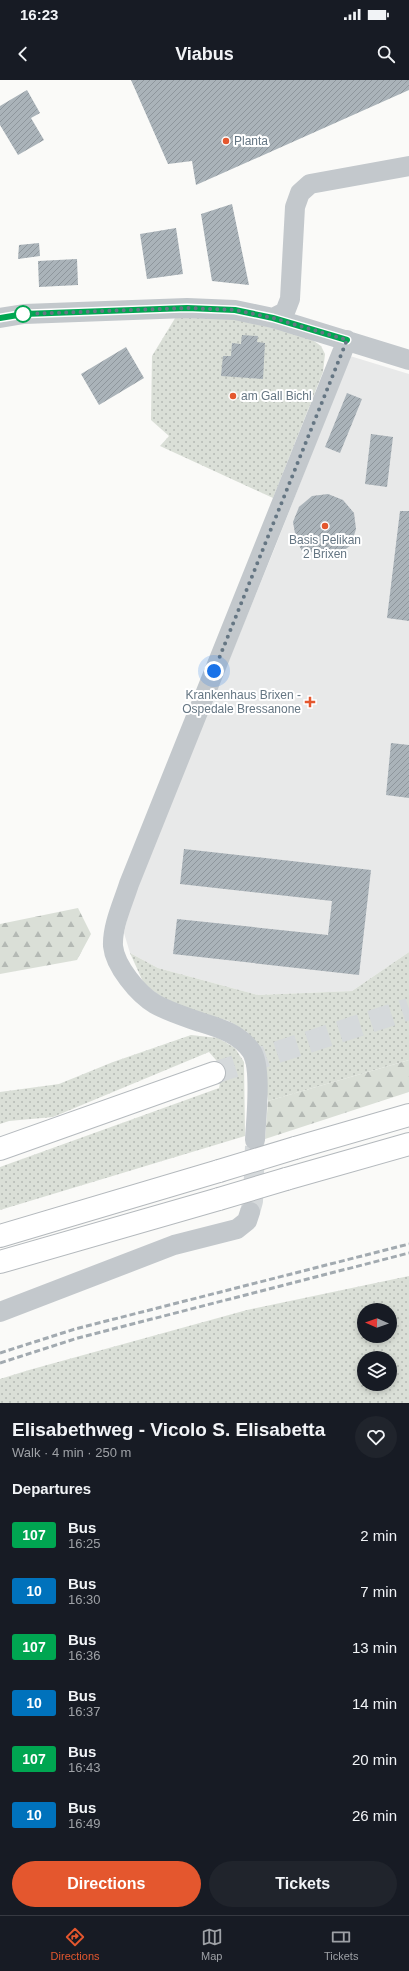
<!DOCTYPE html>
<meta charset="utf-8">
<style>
body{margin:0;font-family:Helvetica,sans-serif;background:#20242c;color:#f1f3f6;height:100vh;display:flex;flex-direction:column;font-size:15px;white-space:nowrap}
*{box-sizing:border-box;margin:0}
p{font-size:13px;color:#9ea1a6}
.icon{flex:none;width:22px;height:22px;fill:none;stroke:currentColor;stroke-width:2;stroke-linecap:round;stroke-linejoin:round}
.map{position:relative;height:1323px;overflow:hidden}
.side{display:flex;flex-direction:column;background:#171b24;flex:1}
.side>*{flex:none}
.badge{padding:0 8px;border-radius:3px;font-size:14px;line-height:26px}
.needle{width:26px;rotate:272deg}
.controls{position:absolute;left:357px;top:1223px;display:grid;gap:8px}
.controls a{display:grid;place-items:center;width:40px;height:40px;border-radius:50%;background:#171b24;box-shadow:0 2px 6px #0003;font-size:20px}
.you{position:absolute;width:20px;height:20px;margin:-10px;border:3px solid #fff;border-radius:50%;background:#1a73e8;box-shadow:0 0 0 6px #1a73e833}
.map>.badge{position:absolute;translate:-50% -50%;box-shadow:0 0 0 2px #fff}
h2{padding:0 12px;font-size:15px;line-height:36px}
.round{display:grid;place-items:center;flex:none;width:42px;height:42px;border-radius:21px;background:#20242c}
.headline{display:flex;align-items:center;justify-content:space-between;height:68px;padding:0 12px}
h1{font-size:19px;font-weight:800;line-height:30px}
.button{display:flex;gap:8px;margin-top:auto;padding:8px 12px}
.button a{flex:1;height:46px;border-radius:24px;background:#e4572e;color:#fff;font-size:16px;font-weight:800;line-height:46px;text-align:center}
.button a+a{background:#20242c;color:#f1f3f6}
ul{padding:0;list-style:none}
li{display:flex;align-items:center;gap:12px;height:56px;padding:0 12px}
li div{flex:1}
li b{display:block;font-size:15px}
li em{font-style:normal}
li .badge{min-width:44px;font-weight:700;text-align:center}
.status{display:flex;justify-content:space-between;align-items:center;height:28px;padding:0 20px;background:#171b24;direction:ltr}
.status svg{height:11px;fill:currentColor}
header{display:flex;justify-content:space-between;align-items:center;height:52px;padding:0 12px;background:#171b24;font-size:18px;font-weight:800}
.tabs{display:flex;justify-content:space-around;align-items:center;height:56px;border-top:1px solid #363941;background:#171b24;font-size:11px;color:#9ea1a6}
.tabs a{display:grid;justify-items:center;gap:2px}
.tabs .current{color:#e4572e}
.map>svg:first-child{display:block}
.built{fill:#e8e9e9}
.grass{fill:url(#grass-dots);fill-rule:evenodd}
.forest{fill:url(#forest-firs)}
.building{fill:url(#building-hatch)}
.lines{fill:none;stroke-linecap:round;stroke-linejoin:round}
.street-tunnel{stroke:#d5d9db;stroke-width:20;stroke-dasharray:20 10;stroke-linecap:butt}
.primary-tunnel{stroke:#d5d9db;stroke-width:22;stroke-dasharray:22 11;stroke-linecap:butt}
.primary-casing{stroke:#b5babe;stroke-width:24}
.highway-casing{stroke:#b4b9bd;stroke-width:24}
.street{stroke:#c3c8cc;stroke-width:20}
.primary{stroke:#fff;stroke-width:22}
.highway{stroke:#fff;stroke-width:22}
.rail{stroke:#a2aab0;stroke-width:3;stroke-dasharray:6 3;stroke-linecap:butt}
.highway-bridge-casing{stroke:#b4b9bd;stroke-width:24;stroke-linecap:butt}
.highway-bridge{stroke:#fff;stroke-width:22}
.line-casing{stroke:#fff;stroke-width:9}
.line{stroke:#00a651;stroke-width:6}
.walk{stroke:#657683;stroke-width:4;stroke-dasharray:0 7.2}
.poi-dot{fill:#e4572e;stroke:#fff;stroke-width:1.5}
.stop-dot{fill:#fff;stroke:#00a651;stroke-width:2}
.labels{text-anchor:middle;stroke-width:4;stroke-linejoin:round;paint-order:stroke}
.poi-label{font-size:12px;fill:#657683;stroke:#fff;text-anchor:start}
</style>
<div class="status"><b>16:23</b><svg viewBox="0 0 49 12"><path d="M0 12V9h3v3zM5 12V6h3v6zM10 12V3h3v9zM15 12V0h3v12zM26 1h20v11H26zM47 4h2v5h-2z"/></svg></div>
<header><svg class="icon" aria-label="back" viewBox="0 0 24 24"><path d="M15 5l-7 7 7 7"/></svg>Viabus<svg class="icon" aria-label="search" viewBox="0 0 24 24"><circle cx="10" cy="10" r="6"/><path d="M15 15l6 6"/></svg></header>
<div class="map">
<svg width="409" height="1323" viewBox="0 0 409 1323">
<defs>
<pattern id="grass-dots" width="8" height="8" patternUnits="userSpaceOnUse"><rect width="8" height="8" fill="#dadfd7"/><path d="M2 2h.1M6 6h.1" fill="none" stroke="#b4b9b4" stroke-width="1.8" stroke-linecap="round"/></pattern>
<pattern id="forest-firs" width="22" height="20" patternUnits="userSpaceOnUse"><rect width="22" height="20" fill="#dadfd7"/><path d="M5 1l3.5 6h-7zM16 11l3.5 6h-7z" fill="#b4b9b4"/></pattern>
<pattern id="building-hatch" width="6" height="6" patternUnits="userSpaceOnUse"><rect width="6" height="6" fill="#aab3b9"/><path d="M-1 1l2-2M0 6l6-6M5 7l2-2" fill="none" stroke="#8e969c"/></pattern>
</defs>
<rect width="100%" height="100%" fill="#fafaf8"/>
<path class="built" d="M350,276L409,294V872L352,911L258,915L158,888L130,873L124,853L132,818L276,465Z"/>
<path class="grass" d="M177,235L242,238L304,254L321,266L325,274L323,292L273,418L160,366L169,356L151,340L152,276Z
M409,872V980L268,1021L262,979L247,952L229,941L183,928L160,916L144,904L130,873L158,888L258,915L352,911Z
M191,955L218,958L235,968L244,982L245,1056L0,1130V1087L219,1008L223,988L209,972L53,1037L9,1041L0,1044V1012L59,1004L113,982Z
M409,1196V1323H0V1299L29,1290L247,1230ZM364,1230H390V1256H364ZM364,1278H390V1304H364Z"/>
<path class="forest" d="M78,828L91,854L77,880L0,894V844Z
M409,980V1012L265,1059L268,1021Z"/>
<path class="building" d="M131,0H409V10L196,105L192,81L168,84Z
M27,10L40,33L31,38L44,60L18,75L0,45V26Z
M232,124L249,205L212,201L201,134Z
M176,148L183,194L147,199L140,154Z
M39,163L40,176L18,179L19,165Z
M77,179L78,205L39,207L38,181Z
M242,255L258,256L257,262L265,263L263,299L221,296L223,276H231L232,263L241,264Z
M126,267L144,298L99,325L81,294Z
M347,313L362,319L340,373L325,367Z
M371,354L393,357L387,407L365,404Z
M328,414L343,420L354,433L356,449L351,465L338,475L302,471L296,459L293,442L299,427L312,416Z
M400,431H409V541L387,538Z
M391,663L409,665V718L386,715Z
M184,769L371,790L359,895L173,874L177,839L328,855L332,821L180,804Z"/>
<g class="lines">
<path class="street-tunnel" d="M250,1132L253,1121L255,1066"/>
<path class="primary-tunnel" d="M214,993L409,929"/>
<defs>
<path id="primary" d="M0,1069L214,993"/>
<path id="highway" d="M295,1068L409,1035
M286,1099L409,1064
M0,1156L219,1091
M0,1182L219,1119"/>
</defs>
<use href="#primary" class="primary-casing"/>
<use href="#highway" class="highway-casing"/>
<path class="street" d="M0,238L24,234L187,228L235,230L273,238L409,280
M273,238L285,232L290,219L295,127L300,113L310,104L409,86
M255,1060C256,1039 262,989 252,972C240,954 220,948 200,942C186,937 169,932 155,924C138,914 115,886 113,866C112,846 123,823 129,804L347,260
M0,1232L174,1165L237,1149L247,1141L250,1132"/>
<use href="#primary" class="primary"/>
<use href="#highway" class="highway"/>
<path class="rail" d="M0,1273L75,1249L409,1164
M0,1283L78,1258L409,1173"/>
<defs>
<path id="highway-bridge" d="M219,1091L295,1068
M219,1119L286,1099"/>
</defs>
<use href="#highway-bridge" class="highway-bridge-casing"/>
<use href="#highway-bridge" class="highway-bridge"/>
</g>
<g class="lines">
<defs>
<path id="line" d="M0,238L24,234L187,228L235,230L273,238L347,260"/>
</defs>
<use href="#line" class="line-casing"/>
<use href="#line" class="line"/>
<path class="walk" d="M23,234L187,228L235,230L273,238L347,260L214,591"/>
</g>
<g class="poi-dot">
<circle cx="226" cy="61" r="4"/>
<circle cx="233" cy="316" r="4"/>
<circle cx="325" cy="446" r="4"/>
<path d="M308 616h4v4h4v4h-4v4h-4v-4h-4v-4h4z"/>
</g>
<circle class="stop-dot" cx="23" cy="234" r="8"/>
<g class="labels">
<g class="poi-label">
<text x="234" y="65">Planta</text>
<text x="241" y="320">am Gall Bichl</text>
<text x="325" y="464" text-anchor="middle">Basis Pelikan<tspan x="325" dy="14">2 Brixen</tspan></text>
<text x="301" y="619" text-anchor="end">Krankenhaus Brixen -<tspan x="301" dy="14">Ospedale Bressanone</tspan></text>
</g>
</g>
</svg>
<div class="controls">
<a><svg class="needle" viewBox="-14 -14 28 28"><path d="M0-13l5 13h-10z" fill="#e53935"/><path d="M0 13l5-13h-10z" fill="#9ea1a6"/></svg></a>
<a><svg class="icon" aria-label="layers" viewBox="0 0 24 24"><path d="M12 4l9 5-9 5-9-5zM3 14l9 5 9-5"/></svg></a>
</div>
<div class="you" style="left:214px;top:591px"></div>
</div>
<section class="side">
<div class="headline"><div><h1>Elisabethweg - Vicolo S. Elisabetta</h1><p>Walk · 4 min · 250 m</p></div><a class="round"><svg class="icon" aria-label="heart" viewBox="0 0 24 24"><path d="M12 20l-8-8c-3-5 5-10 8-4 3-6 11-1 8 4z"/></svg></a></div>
<h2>Departures</h2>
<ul>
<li><span class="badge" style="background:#00a651;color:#fff">107</span><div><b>Bus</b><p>16:25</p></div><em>2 min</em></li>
<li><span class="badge" style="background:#0072bc;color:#fff">10</span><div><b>Bus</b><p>16:30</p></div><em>7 min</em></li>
<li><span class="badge" style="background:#00a651;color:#fff">107</span><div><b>Bus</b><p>16:36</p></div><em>13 min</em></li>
<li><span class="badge" style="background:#0072bc;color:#fff">10</span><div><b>Bus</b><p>16:37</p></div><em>14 min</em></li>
<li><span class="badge" style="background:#00a651;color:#fff">107</span><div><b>Bus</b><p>16:43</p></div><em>20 min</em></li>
<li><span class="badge" style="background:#0072bc;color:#fff">10</span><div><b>Bus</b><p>16:49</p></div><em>26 min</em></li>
</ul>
<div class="button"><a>Directions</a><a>Tickets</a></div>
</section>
<nav class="tabs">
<a class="current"><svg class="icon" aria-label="directions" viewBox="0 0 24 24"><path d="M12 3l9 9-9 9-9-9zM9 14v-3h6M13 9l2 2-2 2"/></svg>Directions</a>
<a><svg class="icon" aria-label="map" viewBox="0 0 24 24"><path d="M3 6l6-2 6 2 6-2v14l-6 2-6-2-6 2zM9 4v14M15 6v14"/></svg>Map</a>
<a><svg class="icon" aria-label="tickets" viewBox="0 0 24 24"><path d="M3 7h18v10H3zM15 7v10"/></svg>Tickets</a>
</nav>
